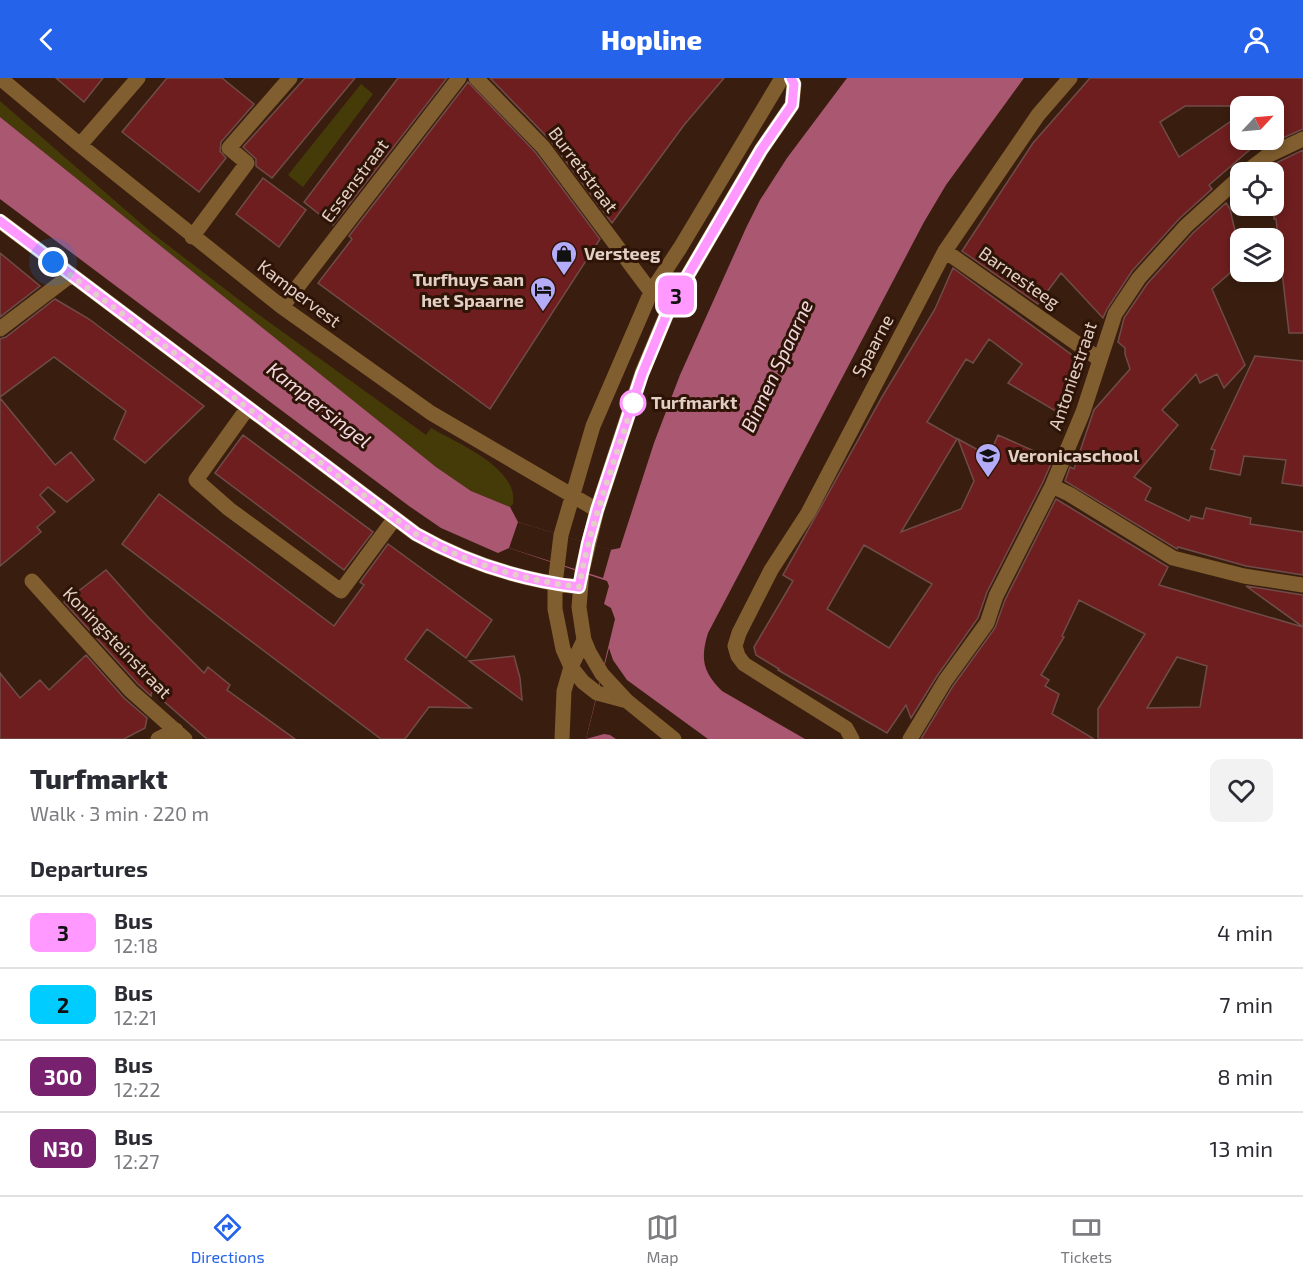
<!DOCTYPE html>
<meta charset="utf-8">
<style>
body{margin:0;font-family:"Exo 2",sans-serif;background:#f2f2f3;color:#2b2b33;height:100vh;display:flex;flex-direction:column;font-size:22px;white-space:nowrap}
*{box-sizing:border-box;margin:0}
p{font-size:20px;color:#7c7c81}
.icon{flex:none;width:33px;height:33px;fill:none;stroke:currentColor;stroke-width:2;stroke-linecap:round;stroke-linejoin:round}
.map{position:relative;height:661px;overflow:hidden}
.drawer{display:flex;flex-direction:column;background:#fff;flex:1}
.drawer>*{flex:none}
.badge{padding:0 12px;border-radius:9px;font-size:21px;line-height:39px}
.needle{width:39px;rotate:64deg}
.buttons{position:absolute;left:1230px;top:18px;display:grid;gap:12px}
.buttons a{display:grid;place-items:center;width:54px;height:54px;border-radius:12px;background:#fff;box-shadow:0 3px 9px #0003;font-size:30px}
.you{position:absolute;width:30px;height:30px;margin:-15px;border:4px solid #fff;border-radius:50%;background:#1a73e8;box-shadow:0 0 0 9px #1a73e833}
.map>.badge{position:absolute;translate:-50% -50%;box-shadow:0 0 0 3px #fff}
h2{padding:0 30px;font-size:22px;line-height:54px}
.round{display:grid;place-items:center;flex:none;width:63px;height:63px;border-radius:12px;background:#f2f2f3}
.summary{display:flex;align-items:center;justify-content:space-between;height:102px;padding:0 30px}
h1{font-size:28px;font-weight:800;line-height:45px}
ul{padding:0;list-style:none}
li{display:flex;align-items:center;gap:18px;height:72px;padding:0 30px;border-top:2px solid #e1e1e2}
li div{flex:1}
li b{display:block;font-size:22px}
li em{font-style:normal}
li .badge{min-width:66px;font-weight:700;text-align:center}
header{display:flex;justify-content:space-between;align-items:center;height:78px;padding:0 30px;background:#2563eb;color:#fff;font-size:27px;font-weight:800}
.tab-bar{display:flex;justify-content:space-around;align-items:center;height:84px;border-top:2px solid #e1e1e2;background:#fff;font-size:16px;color:#7c7c81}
.tab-bar a{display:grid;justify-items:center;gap:3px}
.tab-bar .selected{color:#2563eb}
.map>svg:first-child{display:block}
.green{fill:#453b09}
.water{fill:#aa5772}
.pier{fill:#391e0f}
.building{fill:#6e1e1e;stroke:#6f4c48;stroke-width:1.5;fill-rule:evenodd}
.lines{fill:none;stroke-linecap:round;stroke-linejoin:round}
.minor{stroke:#805e2f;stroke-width:15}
.line-casing{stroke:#fff;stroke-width:14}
.line{stroke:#f9f;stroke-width:9}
.walk{stroke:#e2cfc6;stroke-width:6;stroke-dasharray:0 10.8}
.stop-dot{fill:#fff;stroke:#f9f;stroke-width:3}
.labels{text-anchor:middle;stroke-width:6;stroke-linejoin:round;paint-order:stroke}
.street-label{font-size:18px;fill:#e2cfc6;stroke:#2e1406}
.poi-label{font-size:18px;font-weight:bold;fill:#e2cfc6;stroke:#2e1406;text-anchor:start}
.stop-label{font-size:18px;font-weight:bold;fill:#e2cfc6;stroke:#2e1406;text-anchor:start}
.water-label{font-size:20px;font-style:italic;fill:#f1d8df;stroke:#2e1406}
</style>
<header><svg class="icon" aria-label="back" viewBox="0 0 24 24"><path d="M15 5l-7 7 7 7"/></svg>Hopline<svg class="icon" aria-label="person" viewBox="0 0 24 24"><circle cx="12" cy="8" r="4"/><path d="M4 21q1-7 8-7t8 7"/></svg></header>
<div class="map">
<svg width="1303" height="661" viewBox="0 0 1303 661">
<rect width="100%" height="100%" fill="#391e0f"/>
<path class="green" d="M361,6L373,16L303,109L288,97Z
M0,23L152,155L255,234L426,357L431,350C457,365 519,390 513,426L510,429L471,413L436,389L0,39Z"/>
<path class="water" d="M847,0H1024L946,107L924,144L708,555C700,581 703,594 722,613L805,661H586L615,541L611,530L604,526L609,508L607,503L509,470L498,475L441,450L409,428L0,121V39L436,389L471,413L510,429L518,444L610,472L620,470L654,365L680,297L746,150L760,122L787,80Z"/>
<path class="pier" d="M518,444L611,472L603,500L509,470Z
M609,570L613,582L627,602L708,661H616L610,657L604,656L586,661Z"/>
<path class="building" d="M56,0H103L84,24Z
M167,0H222L254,26L221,64L220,73L226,80L199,114L122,54Z
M305,0H355L272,100L256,88V81L243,69Z
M398,0H447L333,147L304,124Z
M490,0H724L684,47L612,145L550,62Z
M1090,0H1303V51L1274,64V28H1185L1160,44L1179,79L1240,37V62H1261L1209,107L1212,111L1179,141L1132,193L1107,231L1103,240L1061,195L1038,226L962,173L1033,65Z
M468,4L536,75L600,161L490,331L318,205L352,161L349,158Z
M1303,72V255H1289L1276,141H1274V86Z
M263,100L306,132L279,169L236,136Z
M1226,125L1230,131L1240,175V186L1212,211L1245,287L1224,310L1217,296L1200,305L1196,296L1162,332L1178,347L1134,399L1151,410L1145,422L1189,443L1191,438L1203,441L1206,430L1251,440L1250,446L1303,454V497L1246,488L1178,469L1177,471L1065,403L1070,389L1074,391L1094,332L1130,291L1125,276V270L1118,264L1124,240L1147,206L1193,155Z
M0,175L40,208L0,239Z
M953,190L1083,285L1064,338L1008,305L1022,286L989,261L973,285L966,281L927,344L957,361L901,454L961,431L974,403L958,361L989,378L998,357L1050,380L1048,386L1053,381L1043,404L987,514L978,540L937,598L911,640L906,627L887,655L778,592L779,591L756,577L754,569L793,503L783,497L882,319L935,231ZM864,467L932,506L889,570L827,531Z
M55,221L89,241L204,328L145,385L114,361L126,333L54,279L0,319V261L6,259Z
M1255,278L1303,283V408L1282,405L1286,382L1244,378L1240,397L1210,391L1215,372L1211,371Z
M0,320L55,387L71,374L94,402L67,424L48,409L40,417L55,434L37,449L41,454L0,488Z
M243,357L373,454L344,492L215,395Z
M159,416L334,548L364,507L360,504L388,466L492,542L466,580L427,551L405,581L471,630L429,629L405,661H381L122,466Z
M1056,421L1168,489L1159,507L1303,549V661H1098V631L1145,556L1079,522L1062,558L1064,559L1041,597L1049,602L1045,608L1059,616L1052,636L1094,661H921L953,608L995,550L1005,522ZM1177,579L1207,588L1200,629L1147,630Z
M106,492L147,538L204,595L208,589L230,607L227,612L295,661H207L152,613L151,618L138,606L64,524Z
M1246,508L1303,517V549Z
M86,577L124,620L147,640L145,650L124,661H0V595L20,620L40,602L49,612Z
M514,578L520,600L522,622L469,583Z"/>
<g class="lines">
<path class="minor" d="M0,0L80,67L282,229L431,335L597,432
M476,0L543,69L651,214
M80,67L138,0
M1246,94L1267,78L1303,61
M0,143L416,456C467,485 521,502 579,509
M192,159L247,85L229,70L290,0
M945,173L1099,281
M282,229L459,0
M0,251L71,197
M247,331L196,402L229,431L341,513L395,440
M1052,408L1069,416L1173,480L1244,498L1303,507
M32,503L131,613L185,661
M627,623L597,615L583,604L571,589L563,571L555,531V506L561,457L593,348L651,214L680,170L782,0
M158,661L176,652
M562,661L564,613L571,589L584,562
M674,661L627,623L602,596L589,574L584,562L579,529L582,493L597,432L642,295L671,226L761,72L792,27L794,6L791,0
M852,661L846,650L744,586L738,578L735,568L739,555L771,492L808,435L945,173L1038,37L1070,0
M910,661L945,603L987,545L996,518L1052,408L1083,334L1115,236L1139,200L1186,148L1240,99"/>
</g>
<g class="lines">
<defs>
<path id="line" d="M0,143L416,456C467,485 521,502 579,509L588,465L597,432L642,296L671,226L761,72L792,27L794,6L791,0"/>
</defs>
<use href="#line" class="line-casing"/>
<use href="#line" class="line"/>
<path class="walk" d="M53,184L416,456C467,485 521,502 579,509C590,446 614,386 633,325"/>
</g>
<defs>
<symbol id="shop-pin" viewBox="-11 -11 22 30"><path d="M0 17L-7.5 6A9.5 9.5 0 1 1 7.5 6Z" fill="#b4acf9" stroke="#2e1406"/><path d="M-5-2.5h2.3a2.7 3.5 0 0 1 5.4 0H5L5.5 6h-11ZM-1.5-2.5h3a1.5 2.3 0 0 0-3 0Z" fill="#111"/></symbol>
<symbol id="hotel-pin" viewBox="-11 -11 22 30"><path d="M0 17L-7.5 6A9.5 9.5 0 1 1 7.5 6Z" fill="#b4acf9" stroke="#2e1406"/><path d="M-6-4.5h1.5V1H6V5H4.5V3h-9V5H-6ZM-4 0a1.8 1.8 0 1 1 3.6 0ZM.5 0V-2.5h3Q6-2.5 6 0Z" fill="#111"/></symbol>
<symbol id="school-pin" viewBox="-11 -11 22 30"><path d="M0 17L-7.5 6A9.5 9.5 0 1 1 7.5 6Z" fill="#b4acf9" stroke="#2e1406"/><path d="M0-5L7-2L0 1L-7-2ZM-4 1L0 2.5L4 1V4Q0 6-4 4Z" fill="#111"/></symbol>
</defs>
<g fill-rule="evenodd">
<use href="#shop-pin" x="549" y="161" width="30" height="40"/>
<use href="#hotel-pin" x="528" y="197" width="30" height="40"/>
<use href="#school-pin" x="973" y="363" width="30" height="40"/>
</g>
<circle class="stop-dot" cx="633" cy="325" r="12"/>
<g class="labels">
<g class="street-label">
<text transform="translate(583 92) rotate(53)" y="6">Burretstraat</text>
<text transform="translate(355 103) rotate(-53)" y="6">Essenstraat</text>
<text transform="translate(1019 200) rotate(35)" y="6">Barnesteeg</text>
<text transform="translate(299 216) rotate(37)" y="6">Kampervest</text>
<text transform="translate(873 268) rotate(-62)" y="6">Spaarne</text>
<text transform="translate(1073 298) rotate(-71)" y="6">Antoniestraat</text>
<text transform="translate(117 565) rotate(46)" y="6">Koningsteinstraat</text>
</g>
<g class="poi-label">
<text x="584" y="182">Versteeg</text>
<text x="524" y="208" text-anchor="end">Turfhuys aan<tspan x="524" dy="21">het Spaarne</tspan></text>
<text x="1008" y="384">Veronicaschool</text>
</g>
<g class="stop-label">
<text x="651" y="331">Turfmarkt</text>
</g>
<g class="water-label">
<text transform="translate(777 288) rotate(-65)" y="7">Binnen Spaarne</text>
<text transform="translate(319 327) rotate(38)" y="7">Kampersingel</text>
</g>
</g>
</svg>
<div class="buttons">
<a><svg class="needle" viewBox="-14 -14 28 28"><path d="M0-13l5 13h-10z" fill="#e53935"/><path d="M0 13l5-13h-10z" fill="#7c7c81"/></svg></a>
<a><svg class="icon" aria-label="locate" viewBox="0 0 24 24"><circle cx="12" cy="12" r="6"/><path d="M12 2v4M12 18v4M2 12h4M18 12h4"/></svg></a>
<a><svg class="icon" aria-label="layers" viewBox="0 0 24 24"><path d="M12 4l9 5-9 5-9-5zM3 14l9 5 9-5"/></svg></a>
</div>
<div class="you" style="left:53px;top:184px"></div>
<b class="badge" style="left:676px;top:217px;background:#f9f;color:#111">3</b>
</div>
<section class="drawer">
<div class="summary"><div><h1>Turfmarkt</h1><p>Walk · 3 min · 220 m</p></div><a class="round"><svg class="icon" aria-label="heart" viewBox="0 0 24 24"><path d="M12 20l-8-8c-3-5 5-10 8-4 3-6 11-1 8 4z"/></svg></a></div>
<h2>Departures</h2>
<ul>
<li><span class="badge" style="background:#f9f;color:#111">3</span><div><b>Bus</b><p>12:18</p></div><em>4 min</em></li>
<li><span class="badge" style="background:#0cf;color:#111">2</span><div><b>Bus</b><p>12:21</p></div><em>7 min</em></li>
<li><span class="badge" style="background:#77216f;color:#fff">300</span><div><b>Bus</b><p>12:22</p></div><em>8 min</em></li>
<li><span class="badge" style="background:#77216f;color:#fff">N30</span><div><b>Bus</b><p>12:27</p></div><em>13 min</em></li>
</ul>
</section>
<nav class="tab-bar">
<a class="selected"><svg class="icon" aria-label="directions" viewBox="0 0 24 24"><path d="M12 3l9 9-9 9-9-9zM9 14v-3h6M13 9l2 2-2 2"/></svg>Directions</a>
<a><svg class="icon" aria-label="map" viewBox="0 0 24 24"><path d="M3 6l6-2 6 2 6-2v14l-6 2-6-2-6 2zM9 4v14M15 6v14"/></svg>Map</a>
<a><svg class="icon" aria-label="tickets" viewBox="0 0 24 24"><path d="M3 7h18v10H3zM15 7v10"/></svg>Tickets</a>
</nav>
